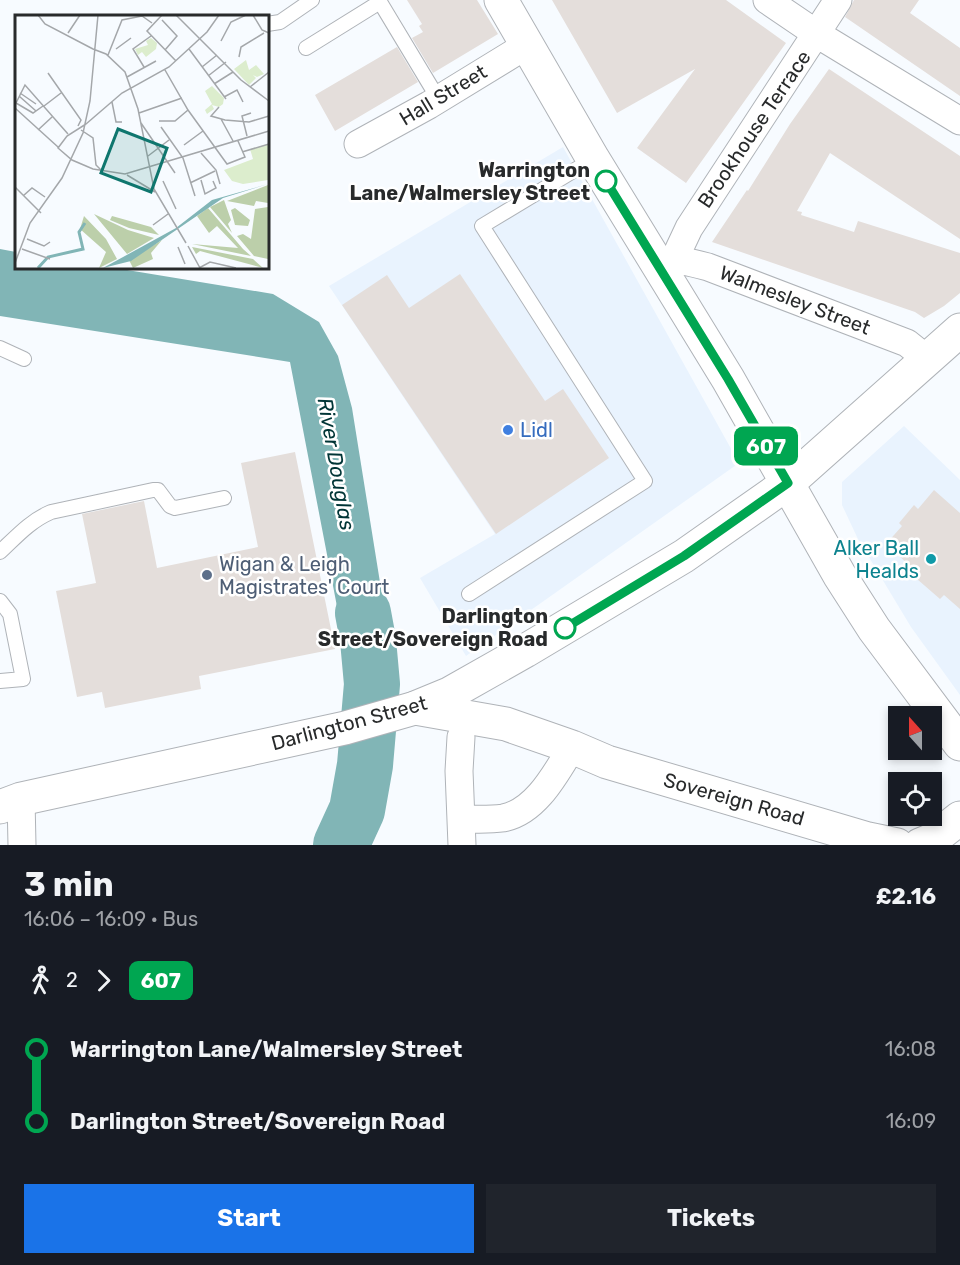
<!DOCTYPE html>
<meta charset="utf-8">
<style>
body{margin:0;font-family:Rubik,sans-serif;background:#20242c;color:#f1f3f6;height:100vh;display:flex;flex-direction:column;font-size:22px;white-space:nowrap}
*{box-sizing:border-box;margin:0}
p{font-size:20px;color:#9ea1a6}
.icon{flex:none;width:33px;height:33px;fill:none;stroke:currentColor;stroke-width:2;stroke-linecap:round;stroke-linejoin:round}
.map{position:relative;height:845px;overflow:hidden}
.sheet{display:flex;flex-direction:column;background:#171b24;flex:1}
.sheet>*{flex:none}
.badge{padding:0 12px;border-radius:9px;font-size:21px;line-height:39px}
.needle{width:39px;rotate:339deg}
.controls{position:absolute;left:888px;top:706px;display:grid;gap:12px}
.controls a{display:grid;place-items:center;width:54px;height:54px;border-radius:0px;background:#171b24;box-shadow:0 3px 9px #0003;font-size:30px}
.map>.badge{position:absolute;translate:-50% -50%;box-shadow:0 0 0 3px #fff}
.legs{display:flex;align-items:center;gap:9px;height:66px;padding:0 24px;font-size:20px}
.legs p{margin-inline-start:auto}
.head{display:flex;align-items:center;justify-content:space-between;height:102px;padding:0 24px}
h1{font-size:33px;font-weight:700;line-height:45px}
.action{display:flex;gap:12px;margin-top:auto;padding:12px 24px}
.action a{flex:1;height:69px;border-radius:0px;background:#1a73e8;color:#fff;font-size:24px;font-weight:700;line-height:69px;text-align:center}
.action a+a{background:#20242c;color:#f1f3f6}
ul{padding:0 24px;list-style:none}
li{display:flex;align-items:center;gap:21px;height:72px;font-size:22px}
li i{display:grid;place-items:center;width:9px;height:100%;margin:0 8px;background:currentColor}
li i::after{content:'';width:15px;height:15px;margin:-8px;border:4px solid;border-radius:50%;background:#171b24}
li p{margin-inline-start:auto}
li:first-child i{background:linear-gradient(#0000 50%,currentColor 0)}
li:last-child i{background:linear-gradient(currentColor 50%,#0000 0)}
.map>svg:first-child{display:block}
.built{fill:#e9f3fe}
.water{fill:#81b5b6}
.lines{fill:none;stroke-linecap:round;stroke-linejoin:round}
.river{stroke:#81b5b6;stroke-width:56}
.building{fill:#e4dedb}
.service-casing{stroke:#afb3b8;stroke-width:16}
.minor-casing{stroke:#afb3b8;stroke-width:29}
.tertiary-casing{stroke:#afb3b8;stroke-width:35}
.primary-casing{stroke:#afb3b8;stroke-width:35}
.trunk-casing{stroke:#afb3b8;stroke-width:35}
.service{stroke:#fff;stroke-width:14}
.minor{stroke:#fff;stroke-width:27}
.tertiary{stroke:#fff;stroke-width:33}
.primary{stroke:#fff;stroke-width:33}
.trunk{stroke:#fff;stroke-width:33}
.line-1-casing{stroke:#fff;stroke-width:14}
.line-1{stroke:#00a651;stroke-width:9}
.stop-1-dot{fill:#fff;stroke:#00a651;stroke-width:3}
.shop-dot{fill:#3f7fe0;stroke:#fff;stroke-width:2}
.culture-dot{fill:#0f9aa8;stroke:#fff;stroke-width:2}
.service-dot{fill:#5c6f8a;stroke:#fff;stroke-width:2}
.labels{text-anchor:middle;stroke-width:5;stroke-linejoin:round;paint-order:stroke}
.street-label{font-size:20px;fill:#282a2b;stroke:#fff}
.stop-label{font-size:20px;font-weight:bold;fill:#282a2b;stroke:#fff;text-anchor:end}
.shop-label{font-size:20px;fill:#366cbe;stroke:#fff;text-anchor:start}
.culture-label{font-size:20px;fill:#0d838f;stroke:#fff;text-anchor:end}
.service-label{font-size:20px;fill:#4e5e75;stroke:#fff;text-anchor:start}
.water-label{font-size:21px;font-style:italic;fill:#003536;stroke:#fff}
.inset-river{fill:none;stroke:#81b5b6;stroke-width:3}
.inset-road{fill:none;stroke:#a4a7aa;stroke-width:1.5}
.view{fill:#0f766e;fill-opacity:0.15;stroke:#0f766e;stroke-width:3}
.inset-edge{fill:none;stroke:#282a2b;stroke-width:3}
</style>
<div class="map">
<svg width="960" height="845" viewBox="0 0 960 845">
<rect width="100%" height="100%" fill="#f7fbff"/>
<path class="built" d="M563,147L739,463L466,656L420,578L495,534L329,286Z
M904,426L960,480V695L911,627L858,539L842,505V482Z"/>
<path class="water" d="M0,249L16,252V267H109L273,294L319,322L338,356L352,408L396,682L354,695L290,362L0,316Z
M376,753L369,810L355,845H335L341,812L346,761Z"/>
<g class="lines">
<path class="river" d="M341,845L357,810L365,765L372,684L368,640L363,613"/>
</g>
<path class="building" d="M407,0H477L498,34L433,73L412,38L423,32L419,26L422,24Z
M552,0H726L786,43L686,183L637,148L695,69L617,113Z
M854,0H919L910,13L960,48V96L845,17Z
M397,47L418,82L335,131L315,95Z
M829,69L960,156V239L830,153L797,211L802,212L801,215L854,232L858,221L960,253V293L944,306L924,318L915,312L712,242L747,190L748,191L790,124Z
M460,274L545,401L563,389L609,458L496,534L342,305L387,275L409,308Z
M295,452L335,649L199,676L201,689L105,708L102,692L77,697L56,591L96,583L82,514L144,501L157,568L258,547L241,463Z
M934,490L960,513V609L944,595L940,599L917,579L920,575L886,544L902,526L899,523L914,505L918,509Z"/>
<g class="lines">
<defs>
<path id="service" d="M267,24L280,22L312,0
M306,48L380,2L439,100
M0,348L24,359
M0,552C16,537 30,521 51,512L153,490H158L170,506L175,508L224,498
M469,594L645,481L482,226L593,159
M0,601L10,614L23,679L0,681"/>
<path id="minor" d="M767,0L817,34L960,121
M358,144L429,105L527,45
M674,260L689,228L838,0
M658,264C676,258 690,262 708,267L907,343L927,359
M461,737L459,771L462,845
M21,799L22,845
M461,819C474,819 489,820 503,818C536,812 556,773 572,747"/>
<path id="tertiary" d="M415,708L506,724L572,747L607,762L868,839L897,845
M920,845L932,840L960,818"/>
<path id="primary" d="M501,0L593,159L728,379L840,576L874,629L960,744"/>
<path id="trunk" d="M0,807L21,799L345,728L415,708L449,694L525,651L684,556L788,483L960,330"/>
</defs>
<use href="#service" class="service-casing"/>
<use href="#minor" class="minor-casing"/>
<use href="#tertiary" class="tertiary-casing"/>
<use href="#primary" class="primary-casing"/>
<use href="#trunk" class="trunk-casing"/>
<use href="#service" class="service"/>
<use href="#minor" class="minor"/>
<use href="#tertiary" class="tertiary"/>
<use href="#primary" class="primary"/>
<use href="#trunk" class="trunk"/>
</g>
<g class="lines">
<defs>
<path id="line-1" d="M565,628L684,556L788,483L728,379L606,181"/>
</defs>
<use href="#line-1" class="line-1-casing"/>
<use href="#line-1" class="line-1"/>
</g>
<g class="stop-1-dot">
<circle cx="606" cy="181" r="10"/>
<circle cx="565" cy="628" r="10"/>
</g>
<circle class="shop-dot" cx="508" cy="430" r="6"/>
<circle class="culture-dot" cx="931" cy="559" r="6"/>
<circle class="service-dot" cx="207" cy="575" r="6"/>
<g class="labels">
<g class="street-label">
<text transform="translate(443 95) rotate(-31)" y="7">Hall Street</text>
<text transform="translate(754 129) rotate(-56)" y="7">Brookhouse Terrace</text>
<text transform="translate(795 300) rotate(21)" y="7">Walmesley Street</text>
<text transform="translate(349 723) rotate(-15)" y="7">Darlington Street</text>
<text transform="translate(734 799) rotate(16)" y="7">Sovereign Road</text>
</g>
<g class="stop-label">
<text x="590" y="177">Warrington<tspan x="590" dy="23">Lane/Walmersley Street</tspan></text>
<text x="548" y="623">Darlington<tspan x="548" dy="23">Street/Sovereign Road</tspan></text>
</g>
<g class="shop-label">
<text x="520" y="437">Lidl</text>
</g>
<g class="culture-label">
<text x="919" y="555">Alker Ball<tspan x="919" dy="23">Healds</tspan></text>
</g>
<g class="service-label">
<text x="219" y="571">Wigan &amp; Leigh<tspan x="219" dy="23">Magistrates' Court</tspan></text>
</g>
<g class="water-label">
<text transform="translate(336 464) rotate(80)" y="7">River Douglas</text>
</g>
</g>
<g transform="translate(15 15)">
<rect width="254" height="254" fill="#f7fbff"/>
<path d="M136,23L142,28L141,34L131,42L127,37L123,40L120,34L133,30L131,26ZM231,45L234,55L241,50L249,59L242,62L238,60L241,63L234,70L219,54ZM197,71L209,83L208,89L204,92L197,90L199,94L192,99L190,95L197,89L190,76ZM253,129V165L228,169L217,166L209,155L238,144L235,134Z" fill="#dcedcd"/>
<path d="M253,170V188L241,186L239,191L212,186ZM209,185L216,205L213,209L217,218L195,192ZM253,192H254L253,244L239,241L222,221L228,219L236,224L240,194ZM193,193L228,234L236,241L177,229L223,233L202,211L194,218L182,201ZM220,193L235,205L233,211L220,210L216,195ZM79,199L113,215L139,223L112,239ZM69,201L91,224L102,244L84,253L91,237L65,214ZM97,201L136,212L144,220L114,213L95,205ZM147,225L136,238L138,244L118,253L114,245ZM177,232L238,244L248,253L185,236L181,239Z" fill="#bccfaa"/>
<path d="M253,169L208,183L116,246L88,253L161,213L197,185Z" fill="#81b5b6"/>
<path class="inset-river" d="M23,253L33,242L68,234L64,217L70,208"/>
<path class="inset-road" d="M23,0L30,9L78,34M147,0L132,16L161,46M161,0L226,65L254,86M238,0L247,15L254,18M147,5L162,21L150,35M53,18L65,0M206,26L216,7L231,0M78,34L91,39L110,57L123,94L139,174L171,228M101,34L116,23M174,34L211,84M93,40L107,5L127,1L137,8M224,42L226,32L249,18M129,52L118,34L136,21M187,52L202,40M150,55L173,95L212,149L230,142L223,126M33,58L66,105L63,111M193,61L211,47M112,62L141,46M199,69L218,57M235,72L254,57M5,78L21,89M4,81L21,96M209,82L222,75L228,87M97,87L101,107H107M1,88L18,98L28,91M0,90L10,70L53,119M29,91L46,78M204,92L196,101L210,105L234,107L254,101M0,93L43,132M124,98L167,83M206,104L218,126M144,106H160L173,95M126,108L160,158M71,109L107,78L154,52L192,17L204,0M71,109L52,121L43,133L57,145L78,154L110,159L254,116M146,112L168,143L180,181M23,115L37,102M66,115L78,123L81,150L86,155M232,121L227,101L236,98M169,130L188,116M227,137L254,129M186,138L201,155L205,169M133,141L154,125M112,160L140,177M186,165L190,179L201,173L198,166M148,166L161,194M175,168L200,156M0,172L26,198M8,181L17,173L30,182M138,210L153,199M12,224L29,231L35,227M173,231L185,253M163,232L170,249M7,234L35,244M0,248L15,208L47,163L68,118L75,86L83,0M184,253L195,247L221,253"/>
<path class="view" d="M103,114L152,133L136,177L86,158Z"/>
<rect width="254" height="254" class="inset-edge"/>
</g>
</svg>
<div class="controls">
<a><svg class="needle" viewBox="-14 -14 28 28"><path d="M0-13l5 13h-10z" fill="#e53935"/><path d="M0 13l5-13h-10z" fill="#9ea1a6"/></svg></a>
<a><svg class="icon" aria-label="locate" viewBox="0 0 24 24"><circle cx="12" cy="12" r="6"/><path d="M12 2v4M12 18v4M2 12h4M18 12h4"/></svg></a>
</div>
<b class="badge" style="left:766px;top:446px;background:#00a651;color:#fff">607</b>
</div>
<section class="sheet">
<div class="head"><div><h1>3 min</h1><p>16:06 – 16:09 · Bus</p></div><b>£2.16</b></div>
<div class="legs"><svg class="icon" aria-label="walk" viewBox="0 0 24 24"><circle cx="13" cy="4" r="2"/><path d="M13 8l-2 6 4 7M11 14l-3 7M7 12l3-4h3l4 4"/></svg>2<svg class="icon" aria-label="forward" viewBox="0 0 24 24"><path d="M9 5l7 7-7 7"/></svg><b class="badge" style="background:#00a651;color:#fff">607</b></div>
<ul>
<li><i style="color:#00a651"></i><b>Warrington Lane/Walmersley Street</b><p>16:08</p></li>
<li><i style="color:#00a651"></i><b>Darlington Street/Sovereign Road</b><p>16:09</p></li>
</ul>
<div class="action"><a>Start</a><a>Tickets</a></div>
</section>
